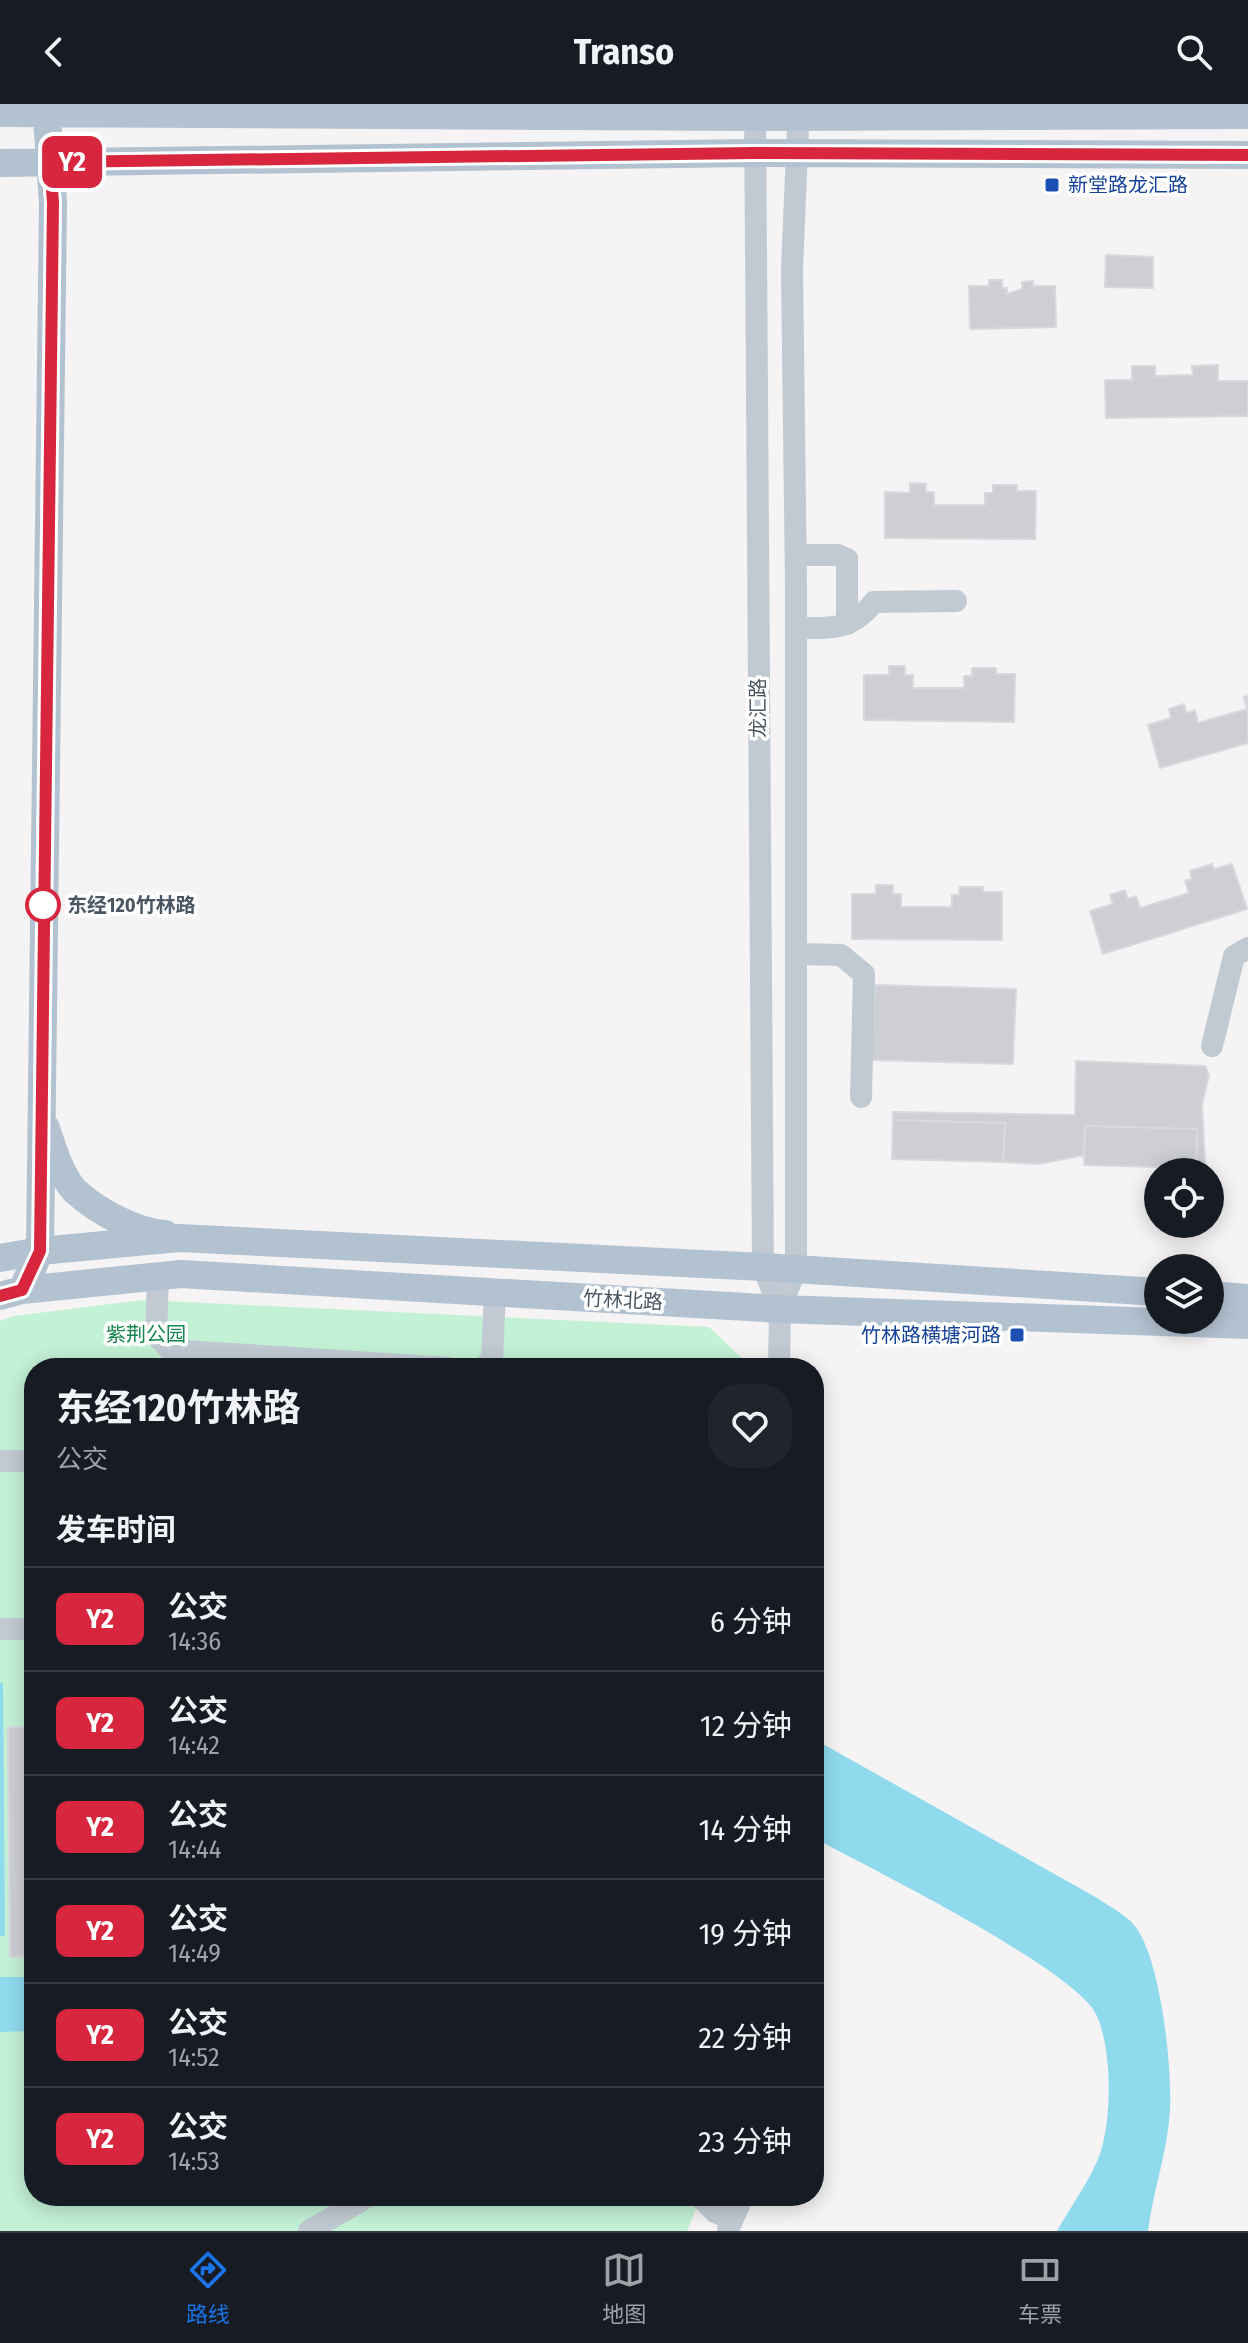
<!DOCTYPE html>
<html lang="zh">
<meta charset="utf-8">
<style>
body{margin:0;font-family:"Fira Sans Condensed","Noto Sans SC",sans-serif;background:#20242c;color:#f1f3f6;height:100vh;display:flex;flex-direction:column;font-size:30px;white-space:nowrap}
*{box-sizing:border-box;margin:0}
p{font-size:26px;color:#9ea1a6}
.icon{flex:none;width:44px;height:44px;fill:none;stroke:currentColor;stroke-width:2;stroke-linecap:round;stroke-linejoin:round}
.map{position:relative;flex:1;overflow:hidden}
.drawer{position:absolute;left:24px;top:1254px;width:800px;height:848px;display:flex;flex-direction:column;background:#171b24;border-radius:32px;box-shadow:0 4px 20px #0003}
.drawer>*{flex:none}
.badge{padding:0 16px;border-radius:12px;font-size:28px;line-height:52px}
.fabs{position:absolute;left:1144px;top:1054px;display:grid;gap:16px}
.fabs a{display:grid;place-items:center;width:80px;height:80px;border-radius:50%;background:#171b24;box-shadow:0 4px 20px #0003;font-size:40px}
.map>.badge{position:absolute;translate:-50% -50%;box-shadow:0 0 0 4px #fff}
h2{padding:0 32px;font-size:30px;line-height:72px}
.round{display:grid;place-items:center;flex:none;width:84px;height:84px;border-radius:32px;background:#20242c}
.head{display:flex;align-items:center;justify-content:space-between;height:136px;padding:0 32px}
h1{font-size:38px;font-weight:700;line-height:60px}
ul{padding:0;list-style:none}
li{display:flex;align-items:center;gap:24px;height:104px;padding:0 32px;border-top:2px solid #363941}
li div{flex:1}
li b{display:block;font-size:30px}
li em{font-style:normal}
li .badge{min-width:88px;font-weight:700;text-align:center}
header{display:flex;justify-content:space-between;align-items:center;height:104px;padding:0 32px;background:#171b24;font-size:36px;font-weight:700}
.menu{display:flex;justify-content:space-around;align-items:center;height:112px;border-top:2px solid #363941;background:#171b24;font-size:22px;color:#9ea1a6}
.menu a{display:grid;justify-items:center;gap:4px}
.menu .current{color:#1a73e8}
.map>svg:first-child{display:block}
.green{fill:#c3f1d5}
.water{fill:#90daee}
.building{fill:#cdcfd5;stroke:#d7d9de;stroke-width:2}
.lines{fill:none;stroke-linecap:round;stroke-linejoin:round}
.minor{stroke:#c1cad2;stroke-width:22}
.major{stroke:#b3c2d1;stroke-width:28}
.line-casing{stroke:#fff;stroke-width:18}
.line{stroke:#d7263d;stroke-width:12}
.transit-dot{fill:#1a4fb4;stroke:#fff;stroke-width:3}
.stop-dot{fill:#fff;stroke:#d7263d;stroke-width:4}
.labels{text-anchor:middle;stroke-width:7;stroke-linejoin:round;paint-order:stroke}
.transit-label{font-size:20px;fill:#164399;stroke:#fff;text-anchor:start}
.street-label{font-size:20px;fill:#4a5661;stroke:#fff}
.stop-label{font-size:20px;font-weight:bold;fill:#4a5661;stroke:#fff;text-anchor:start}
.park-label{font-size:20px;fill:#17864f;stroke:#fff}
</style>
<header><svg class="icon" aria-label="back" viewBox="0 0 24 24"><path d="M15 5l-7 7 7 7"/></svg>Transo<svg class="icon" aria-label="search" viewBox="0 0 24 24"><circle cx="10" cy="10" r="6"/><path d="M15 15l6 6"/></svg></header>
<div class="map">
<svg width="1248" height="2127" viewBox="0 0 1248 2127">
<rect width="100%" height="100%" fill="#f5f3f3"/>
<path class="green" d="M143,1196L709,1223L748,1260V1264H34V2092H701L687,2127H0V1217L14,1212Z"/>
<path class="water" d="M0,1579H3L5,1832H0Z
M814,1635L1099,1795C1110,1803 1126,1811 1134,1821C1161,1853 1172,1963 1170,2006C1168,2046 1153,2087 1148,2127H1057C1071,2102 1092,2074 1101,2047C1112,2011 1112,1943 1096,1910C1073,1864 868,1763 814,1734Z
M0,1873H34V1927L0,1928Z"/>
<path class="building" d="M1106,151L1153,153V184L1105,183Z
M989,176H1002V184H1007V190L1022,185V178L1033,177V182H1055L1056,223L970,225L969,182H989Z
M1218,261V277H1248V312L1106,314L1105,276H1132V262H1155V272L1193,271L1192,262Z
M910,379L926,380V388H934V401H985V389H993V381H1017V387H1036L1035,435L885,434V388L910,389Z
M889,562H905V571H913V584H964V572H972V564H996V570H1015L1014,618L864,616V571H889Z
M1248,592V639L1160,664L1148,621L1171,614L1169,605L1184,600L1186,609L1195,606L1198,619L1247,605L1244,593Z
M1212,760L1214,765L1232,760L1247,805L1103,850L1090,807L1113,800L1110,791L1125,786L1128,795L1136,792L1140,804L1189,789L1185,777L1192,775L1190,767Z
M876,781H893V790H901V803H952V791H959L960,783H983V788H1002V836L852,835V790H876Z
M875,881L1016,885L1013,960L872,956Z
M1076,957L1205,962L1209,971L1202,1000L1205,1060L1196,1064L1197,1025L1085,1022L1084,1051L1039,1060L1003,1058L1005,1019L893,1016V1008L1075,1011Z
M893,1016L1005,1019L1003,1058L892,1055Z
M1085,1022L1197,1025L1196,1064L1084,1061Z
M8,1623H33L34,1852L10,1853Z"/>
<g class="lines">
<path class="minor" d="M755,0L763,1163L780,1205
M796,451H838L847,455V520
M796,524C831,524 851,527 874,498L956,497
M796,850L841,851L864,870L861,993
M1212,942L1234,852L1248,844
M158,1172L156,1231L170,1246L450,1264
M483,1264L492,1255L495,1188
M779,1264L780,1205L796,1165V480L792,165L799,0
M0,1357H34
M0,1525H34
M699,2092L715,2108L732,2115
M728,2126L743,2092
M309,2127L369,2092"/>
<path class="major" d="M0,9L754,13L1248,11
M0,59L754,49L1248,51
M46,1024C52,1043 61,1072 75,1087C97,1107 135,1128 165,1130
M0,1154L40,1147L179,1134L763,1163L1158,1188
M22,1186L40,1147L53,99L46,0
M1210,1191L1248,1194
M0,1192L22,1186L181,1170L780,1205L1248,1221"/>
</g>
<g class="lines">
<defs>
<path id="line" d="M0,1192L22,1186L40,1147L53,99L50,58L754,49L1248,51"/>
</defs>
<use href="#line" class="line-casing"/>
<use href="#line" class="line"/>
</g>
<g class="transit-dot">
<rect x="1044" y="73" width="16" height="16" rx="4"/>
<rect x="1009" y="1223" width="16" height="16" rx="4"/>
</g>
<circle class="stop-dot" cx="43" cy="801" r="16"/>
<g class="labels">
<g class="transit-label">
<text x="1068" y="88">新堂路龙汇路</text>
<text x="1001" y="1238" text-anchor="end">竹林路横塘河路</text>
</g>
<g class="street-label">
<text transform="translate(758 604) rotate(-90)" y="7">龙汇路</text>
<text transform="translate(623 1196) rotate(3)" y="7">竹林北路</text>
</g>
<g class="stop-label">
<text x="67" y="808">东经120竹林路</text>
</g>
<g class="park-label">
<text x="146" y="1237">紫荆公园</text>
</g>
</g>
</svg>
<div class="fabs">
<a><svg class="icon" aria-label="locate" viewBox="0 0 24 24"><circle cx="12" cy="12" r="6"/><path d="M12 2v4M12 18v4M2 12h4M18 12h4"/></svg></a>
<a><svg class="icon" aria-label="layers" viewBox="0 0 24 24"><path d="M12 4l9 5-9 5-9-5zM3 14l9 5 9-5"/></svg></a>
</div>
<b class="badge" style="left:72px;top:58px;background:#d7263d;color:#fff">Y2</b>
<section class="drawer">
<div class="head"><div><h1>东经120竹林路</h1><p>公交</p></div><a class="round"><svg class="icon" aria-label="heart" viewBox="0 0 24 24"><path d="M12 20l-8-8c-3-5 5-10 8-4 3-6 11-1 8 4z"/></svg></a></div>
<h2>发车时间</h2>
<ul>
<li><span class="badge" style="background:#d7263d;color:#fff">Y2</span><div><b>公交</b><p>14:36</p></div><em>6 分钟</em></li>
<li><span class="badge" style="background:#d7263d;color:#fff">Y2</span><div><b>公交</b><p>14:42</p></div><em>12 分钟</em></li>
<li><span class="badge" style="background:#d7263d;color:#fff">Y2</span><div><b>公交</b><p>14:44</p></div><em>14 分钟</em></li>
<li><span class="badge" style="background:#d7263d;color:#fff">Y2</span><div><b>公交</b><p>14:49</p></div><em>19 分钟</em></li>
<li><span class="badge" style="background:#d7263d;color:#fff">Y2</span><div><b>公交</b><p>14:52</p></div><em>22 分钟</em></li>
<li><span class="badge" style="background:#d7263d;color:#fff">Y2</span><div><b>公交</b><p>14:53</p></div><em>23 分钟</em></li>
</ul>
</section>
</div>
<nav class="menu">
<a class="current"><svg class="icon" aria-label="directions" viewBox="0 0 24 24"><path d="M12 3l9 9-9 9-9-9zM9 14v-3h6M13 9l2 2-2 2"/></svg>路线</a>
<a><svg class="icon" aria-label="map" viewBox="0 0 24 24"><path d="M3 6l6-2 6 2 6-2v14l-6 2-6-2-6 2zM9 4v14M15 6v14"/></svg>地图</a>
<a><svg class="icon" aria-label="tickets" viewBox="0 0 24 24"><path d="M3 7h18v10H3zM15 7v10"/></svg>车票</a>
</nav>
